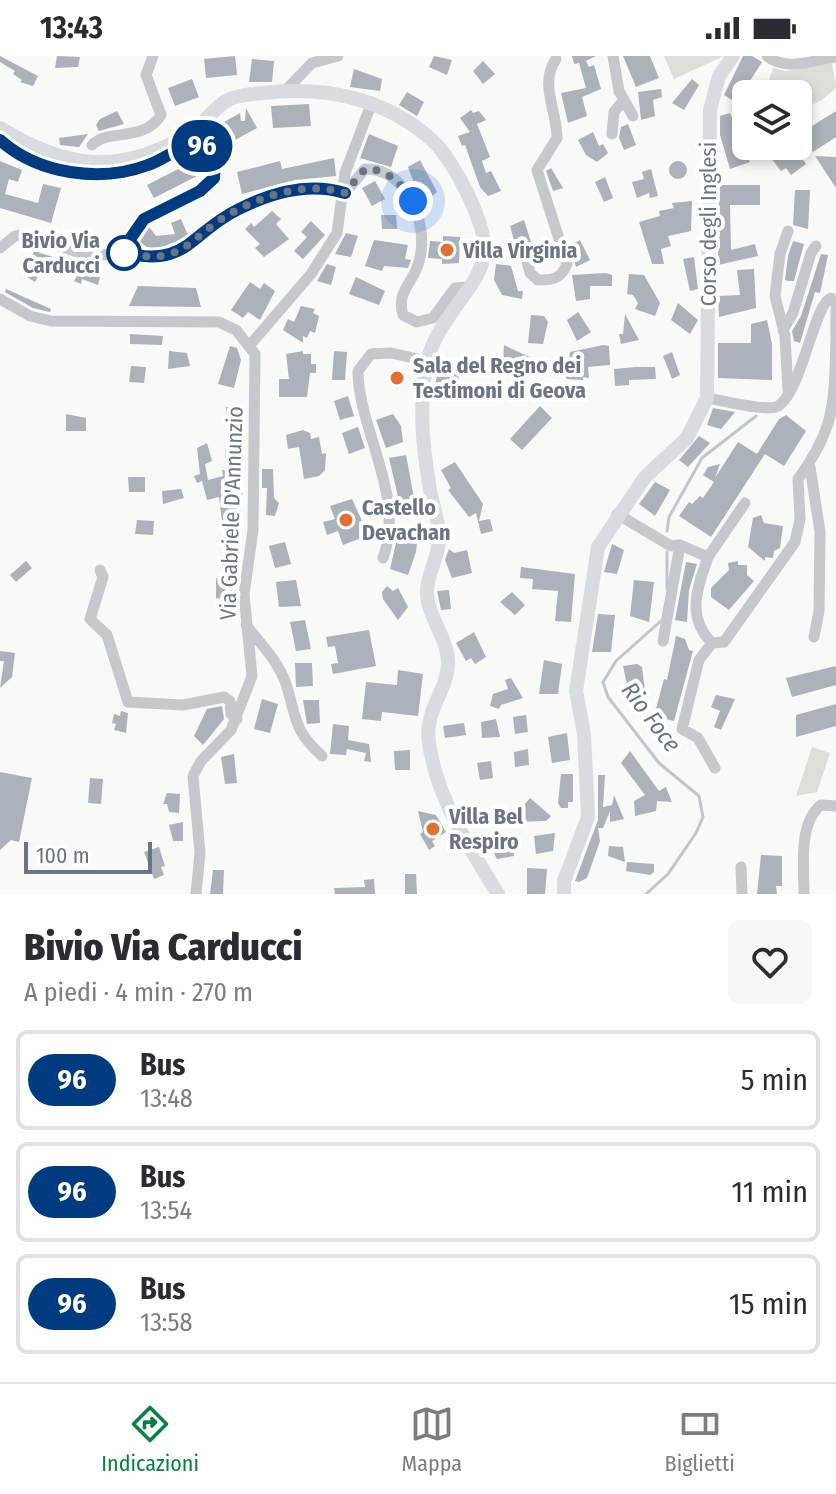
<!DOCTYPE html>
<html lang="it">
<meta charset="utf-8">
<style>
body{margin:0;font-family:"Fira Sans Condensed",sans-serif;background:#f7f7f7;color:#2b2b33;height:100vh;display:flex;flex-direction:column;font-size:30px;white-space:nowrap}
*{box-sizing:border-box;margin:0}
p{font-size:26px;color:#7c7c81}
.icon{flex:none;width:44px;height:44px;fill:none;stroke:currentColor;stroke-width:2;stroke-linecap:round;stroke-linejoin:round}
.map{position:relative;height:838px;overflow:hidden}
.panel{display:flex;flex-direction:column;background:#fff;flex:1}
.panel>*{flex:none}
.badge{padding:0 16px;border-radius:26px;font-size:28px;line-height:52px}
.buttons{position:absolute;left:732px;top:24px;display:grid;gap:16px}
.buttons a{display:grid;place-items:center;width:80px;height:80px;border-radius:12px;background:#fff;box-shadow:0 4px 12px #0003;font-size:40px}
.scale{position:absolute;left:24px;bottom:20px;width:128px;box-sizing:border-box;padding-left:8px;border:4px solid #697587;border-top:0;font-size:22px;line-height:28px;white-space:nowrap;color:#697587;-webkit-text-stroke:6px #fff;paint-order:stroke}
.you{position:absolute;width:40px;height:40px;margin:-20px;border:6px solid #fff;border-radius:50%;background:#1a73e8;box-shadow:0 0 0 12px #1a73e833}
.map>.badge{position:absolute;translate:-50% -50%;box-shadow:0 0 0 4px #fff}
.round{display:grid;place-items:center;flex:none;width:84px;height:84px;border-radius:12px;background:#f7f7f7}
.headline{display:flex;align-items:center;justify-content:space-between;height:136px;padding:0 24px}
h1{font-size:38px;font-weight:800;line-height:60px}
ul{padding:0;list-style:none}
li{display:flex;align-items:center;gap:24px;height:100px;margin:0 16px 12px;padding:0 8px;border:4px solid #e1e1e2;border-radius:12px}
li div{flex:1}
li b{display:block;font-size:30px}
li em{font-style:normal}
li .badge{min-width:88px;font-weight:700;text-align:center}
.status{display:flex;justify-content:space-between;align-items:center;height:56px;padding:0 40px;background:#fff;direction:ltr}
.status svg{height:22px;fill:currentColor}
.menu{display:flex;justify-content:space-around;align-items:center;height:112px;border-top:2px solid #e1e1e2;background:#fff;font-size:22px;color:#7c7c81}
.menu a{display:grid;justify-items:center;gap:4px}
.menu .active{color:#0b8043}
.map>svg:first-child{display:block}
.green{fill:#dae0d8}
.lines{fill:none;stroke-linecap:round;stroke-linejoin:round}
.stream{stroke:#bfc7cd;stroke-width:3}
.building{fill:#acb2b9}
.minor{stroke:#c5c8cc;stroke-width:11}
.major{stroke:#d8dbdf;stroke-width:14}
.line-casing{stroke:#fff;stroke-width:18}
.line{stroke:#003b80;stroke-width:12}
.walk{stroke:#697587;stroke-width:8;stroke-dasharray:0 14.4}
.poi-dot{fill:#dd7233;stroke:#fff;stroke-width:3}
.stop-dot{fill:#fff;stroke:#003b80;stroke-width:4}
.labels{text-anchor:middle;stroke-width:8;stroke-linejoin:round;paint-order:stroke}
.street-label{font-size:22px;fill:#697587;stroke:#fff}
.stop-label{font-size:22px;font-weight:bold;fill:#697587;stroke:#fff;text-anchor:end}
.poi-label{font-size:22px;font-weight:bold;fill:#697587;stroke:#fff;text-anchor:start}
.water-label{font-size:24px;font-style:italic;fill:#657682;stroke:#fff}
</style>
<div class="status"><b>13:43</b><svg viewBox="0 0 49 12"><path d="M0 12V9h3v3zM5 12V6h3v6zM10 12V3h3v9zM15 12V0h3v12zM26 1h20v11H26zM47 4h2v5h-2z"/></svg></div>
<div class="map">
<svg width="836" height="838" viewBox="0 0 836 838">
<rect width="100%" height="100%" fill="#f9f9f7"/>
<path class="green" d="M664,0H724L674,23Z
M832,7L836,32L822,44L798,56V38H764L773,12L786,15Z
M812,691L830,697L817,736L796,740Z"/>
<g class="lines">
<path class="stream" d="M667,475L669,461L702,402L756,360
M667,496V532
M646,838L668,818L696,777L703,761L699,740L659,707L608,641L603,626L616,605L662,564"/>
</g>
<path class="building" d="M0,0L38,20L33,30L20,26L22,24L13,18L15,15L0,6Z
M57,0L80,1L78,11L55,12Z
M235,0L237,19L206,22L204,3Z
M434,0L452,4L447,19L429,11Z
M572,0H596L586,5L589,11L594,9L601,33L582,41L587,60L568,67L561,37L586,32L579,7L574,8Z
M623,0H650L659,22L636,31Z
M743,0H752L762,6L745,33L740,49L724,39Z
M252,3L274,5L272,26H249Z
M483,5L495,18L483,28L473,15Z
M354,13L382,23L380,35L350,31Z
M192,23L199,41L175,50L168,32Z
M692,23L699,29L684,54L672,47Z
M661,33L662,41L653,44L655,60L641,64L638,36Z
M407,36L424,46L417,60L399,49Z
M309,48L311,70L273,72L271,50Z
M246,52L257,72L219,93L208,75L240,57L241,65H245Z
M471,54L473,57L479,55L486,64L477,68L490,101L482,105L486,117L491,115L501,135L488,140L480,131L465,89L462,90L458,80L470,76L460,62Z
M117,55L124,68L99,75L96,69L100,63Z
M836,55V81L813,96L803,81L804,75Z
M730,57L750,106L730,113L720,79V60Z
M628,68L636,89L624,94L619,82L621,71Z
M593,76L599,90L603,88L608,97L597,106L586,99L578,84Z
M88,78L79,91L60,89L59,82Z
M369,78L398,90L391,111L360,102Z
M780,90H793L806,108L791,119L786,112L781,115L771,102L783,93Z
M815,100L836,101V132Z
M334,102L336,120L295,124L242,138L237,116L280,105L282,113Z
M420,104L437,136L422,148L408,111Z
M0,105L22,114L18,126L9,123L5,138L38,147L43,128L61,132L51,167L0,152Z
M194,105L201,118L154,142L147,129Z
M669 114a9 9 0 1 1 18 0a9 9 0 1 1-18 0Z
M551,112L563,132L553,135L546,115Z
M651,113L658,140L650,142L649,137L637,142L632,126L644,123L642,116Z
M605,121L613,142L604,146L595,126Z
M375,125L385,143L372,150L362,132Z
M719,129H760V149H730L731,194L755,188L758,200L718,209Z
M795,134H810L808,173L793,169Z
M692,145L691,175L668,180L671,190L661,193L664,208H652L639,166L660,160L659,155L674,152L672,147Z
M272,155L281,163L276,168L289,183L264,201L255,192L260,188L245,173L251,167L254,171Z
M381,159H396L397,173H382Z
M181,163L187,177L191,176L181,184L159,192H148L140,186L149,171L156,180L175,178L171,167Z
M524,164L531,186L517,195L510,170Z
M311,165L325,179L303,203L294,195L307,181L301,176Z
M346,177L358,180L351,201L335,198Z
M443,180L460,181L459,207L442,208V203L428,202L430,185L443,186Z
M374,184L408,189L405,203L411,204L408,212L384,210L382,215L365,210Z
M580,184L590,204L576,211L570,190Z
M793,185L804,188L794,225H788L785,224L788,200Z
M34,195L56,202L54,209L47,207L43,211L35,226L27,221L34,208L30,207Z
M821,198L828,199L822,228L820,237L815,236L800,287L794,285L792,275L801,260Z
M694,201L698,233L690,235L683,203Z
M84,206L96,210L93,219L100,221L98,229L82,223L81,228L74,225Z
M327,208L336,211L331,229L317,225Z
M496,208L511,210L518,235H523L522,243L502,239L494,224Z
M754,213L756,252L719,261L718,240L740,239L737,214Z
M606,217L612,219V230H590V243L576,245L572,219Z
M629,218L644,219L660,247L655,260L635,253L638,247L633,239L627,238Z
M356,221L385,235L379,249L349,238Z
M250,226L260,233L264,227L275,235L260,264L248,256L243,262L231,254Z
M138,230L196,232L201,251L129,250Z
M6,233L51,253L50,256L33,252L5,236Z
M678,247L698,264L690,278L671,264Z
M301,250L315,253L313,257L319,260L315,277L310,275L307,282L303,280V287L283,274L288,263L294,266Z
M578,256L591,276L577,285L567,264Z
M625,258L639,284L621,288L619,278H623Z
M531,259L544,260L548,266L543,288L528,287Z
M767,264L772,288V324L718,322V287H751V268Z
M130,278L163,280L162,289L130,288Z
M504,289L536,304L529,320L503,310Z
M603,289L609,290L610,309L588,311L589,322L583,321V324L566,323L570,296Z
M230,290L237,292L241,304L234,332L218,328Z
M169,295L187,297L190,310L168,313Z
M303,295V298H311V308H316V317H310L307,341H279V323H289L286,298Z
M334,295L347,296L345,324H332Z
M672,296L680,319L672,323L663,300Z
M131,310L146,311L144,327L129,326Z
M636,311H655L656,323L629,324V329L615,330L614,313Z
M438,315L457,318L459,322L447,344L433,339Z
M348,340L354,360L340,364L334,345Z
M540,350L552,362L522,394L510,383Z
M226,351H243L245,382H239L242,404L238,405L243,438L234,440L241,472L223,474L219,441L207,444L202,425L197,427L194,420L200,418L197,392L207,387L212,405L205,408L208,424L223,420L222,414H226L225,394L229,392Z
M713,352L735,356L721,373L707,369Z
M66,358L86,362V375H66Z
M393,358L401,370L403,386L386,392L376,364Z
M786,359L806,375L784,410L765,398L711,481L679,460L689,446L692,448L700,440L703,442L714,426L703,419L708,411L720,408L715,422L738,386L757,398L779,363Z
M358,371L365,392L349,398L342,377Z
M303,374L310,377L311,383L319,381L322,398L326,397L325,414L319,420L304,423L299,391L288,393L286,379Z
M699,380L710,387L688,411L679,404Z
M406,399L414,442L399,445L389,402Z
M455,406L483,448L479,465L490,463L493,475L481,478L476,457L469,461L448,434L451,432L441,414Z
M262,413H273L274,442L279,447L275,460L266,459L267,432H262Z
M128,421H145V436H129Z
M655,426L670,434L655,460L639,448Z
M181,433L184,442L163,448L162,435Z
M352,443L362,465L359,466L364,481L343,489L338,475L327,479L323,466L335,463L330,450Z
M761,459L764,467L783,470L780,492L774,495L773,502L765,501V505L748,491L753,462Z
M137,464L154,465L153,479L135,478Z
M399,474L418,477L416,496L408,519L390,513Z
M285,486L291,508L275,512L269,490Z
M612,488L624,494L617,518L604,516Z
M449,493L454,497L467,494L472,517L452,522L445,504Z
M26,505L32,512L16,526L10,519Z
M738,505V509H747V519L754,525L729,554L711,541V532L729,514L728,507Z
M686,506L697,508L689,534L687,566L675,564Z
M521,511L575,518L571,566L555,565L558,535L532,533L533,523L520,522Z
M216,522L231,526L232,544L216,542Z
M296,524L301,550L279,551L276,526Z
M634,524L654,526L649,566L630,560Z
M387,530L393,535L398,532L408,551L398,564L383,543L382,536Z
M449,534L451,553L441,554L437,535Z
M512,536L525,549L515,559L500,546Z
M598,558L615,559L611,596H592Z
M305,564L311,593L296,595L290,566Z
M369,574L376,610L333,618L331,608L338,607L335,590L328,591L326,581Z
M474,576L486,601L475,608L471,602L466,605L456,587Z
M676,580L685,583L689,594L693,595L674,665L654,660L664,623L667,624Z
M0,595L15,597L12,621L0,632L4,605H0Z
M544,604L562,608L558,638H539Z
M295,607H312L313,630L296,631Z
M637,608L642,611L646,643L637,644L636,641L630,643L623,610Z
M836,610V629L792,641L786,622Z
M398,614L423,618L418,660L382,656L381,665L362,663L366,626L397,629Z
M511,622L523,642L501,649L499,653L490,650L493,638L508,633L505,624Z
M716,639L735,643L721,674L714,671L720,655L711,651Z
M262,643L278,648L270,677L254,673Z
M303,644H319L320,667L307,668Z
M836,648V670L796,681V659Z
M222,650L224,663L203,689L194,680L207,653Z
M121,655L128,657L126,677L114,674L116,668L112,667L114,658L120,660Z
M526,659L528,676L515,678L513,661Z
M496,663L500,681L482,682L481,666Z
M464,667L466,679L445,682L443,670Z
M333,668L349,670L348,684L369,688L371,706L364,705L366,697L347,693L346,699L330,698Z
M567,677L570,704L552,707L548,681Z
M528,693L529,709L515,711L514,696Z
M410,694V714H395L394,695Z
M630,695L659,735L666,731L672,746L657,745L656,755L635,760L634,745L645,739L621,707Z
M234,698L237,727L225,728L221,701Z
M491,705L493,722L480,724L477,707Z
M0,716L32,722L19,786L11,784L0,794Z
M561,718H573V746H568V752H561L558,747Z
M598,719H605L603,751L612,749L614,739L624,763L610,766V755L603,772H598L600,785L587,822L579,826L575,825L598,764Z
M90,722L103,723L101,748L88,747Z
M167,737L180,738L179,757L169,756L167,748H163Z
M530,742L551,760L546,765L515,766L520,760L517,757Z
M418,755L436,759L446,776L432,785L435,790L429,794L420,778L423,776Z
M183,766V785H173L169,769Z
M555,777L553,795L536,798L534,780Z
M513,781L514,800L497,803L491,792L495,791L494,785Z
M609,790L623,791L625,806L608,800Z
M159,791L165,810L161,811L164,819L154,823L144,796Z
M761,799L782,800V830H776L777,838H757Z
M627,806L654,808V816L650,819L626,815Z
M527,812L547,813L545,838H527Z
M213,814H224L223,838H210Z
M405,818H416L417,838H405Z
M374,823L375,838H335L334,832L365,831L364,824Z"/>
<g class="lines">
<path class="minor" d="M613,0L619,35L633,60
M767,0C785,16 814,4 836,1
M285,35L312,7L338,0
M612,78L614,56L623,45
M0,84C39,118 100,127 148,110C171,101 185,81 210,94L215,107L214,122L200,135L144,163L121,196C83,207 60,186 24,179L15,180L0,192
M92,89C108,72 143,87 161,59L146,19L153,0
M345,137L365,113C382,113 396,121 406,136C421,157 427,189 416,214C408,231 397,239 403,259L417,266L433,262L455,232L467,231
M788,175L780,198L775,240L785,280L788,334
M121,196C186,214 190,178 237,154C270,137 309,126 345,137
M527,206L530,217L538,224C553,224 561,223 567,208L537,114L557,82C557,54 539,28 556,3
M0,243L30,260L51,265L219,266L236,274L255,298L253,474L244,538L252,620L231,674L201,705L193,720L200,797L196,838
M836,253V281
M783,274L793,257L811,197L816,190
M250,289L311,218L337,177L345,117L372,46
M707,342C721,344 764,355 776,351C801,341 814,247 831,242L836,247
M810,411L820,476L819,555L814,581
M617,458L671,490L680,489L708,501C697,532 686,561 712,587L724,586L795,486L800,463L798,423C836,371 834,347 836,283
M708,501L745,447
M383,502C406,439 358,373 358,315L371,298L391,297L427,305
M100,514L103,521L90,563L107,579L128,646L183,649L224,641L230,645L231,658L237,663
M246,569C261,588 278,605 286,628C297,662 293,674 322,700
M663,585L680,489
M712,587L699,604L682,673L698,682L715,712
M741,811L742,838
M804,838C804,812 798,767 821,749L836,750"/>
<path class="major" d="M0,72C65,112 119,120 187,79C202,70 212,54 226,45C237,39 251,38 264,37C325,30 385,42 432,84C453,103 488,169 484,199C481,229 436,264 427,306C418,352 423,393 431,440C434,452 438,464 439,477C441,497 428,515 427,534C426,559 448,581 448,607C448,635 424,653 429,687C437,743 469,791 498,838
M564,838V825L588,761L584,678L576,635L598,491L645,421L687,382L707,342L710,54L719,20L733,0"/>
</g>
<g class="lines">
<defs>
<path id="line" d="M0,84C38,118 100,127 148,109C171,101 186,81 210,94L215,107L214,122L200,135L144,163L121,196C187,213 189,178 237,154C270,137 309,126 345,137"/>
</defs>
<use href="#line" class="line-casing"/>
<use href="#line" class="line"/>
<path class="walk" d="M124,197L121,196C187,213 189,178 237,154C270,137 309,126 345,137L365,113C388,113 400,127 413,145"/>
</g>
<g class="poi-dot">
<circle cx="447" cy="194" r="8"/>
<circle cx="397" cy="322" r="8"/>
<circle cx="346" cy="464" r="8"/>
<circle cx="433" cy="773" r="8"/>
</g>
<circle class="stop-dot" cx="124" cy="197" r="16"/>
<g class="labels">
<g class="street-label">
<text transform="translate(708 168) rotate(-90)" y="8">Corso degli Inglesi</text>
<text transform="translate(231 457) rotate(-88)" y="8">Via Gabriele D'Annunzio</text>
</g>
<g class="stop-label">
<text x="100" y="192">Bivio Via<tspan x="100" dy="25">Carducci</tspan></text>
</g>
<g class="poi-label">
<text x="463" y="202">Villa Virginia</text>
<text x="413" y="317">Sala del Regno dei<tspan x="413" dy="25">Testimoni di Geova</tspan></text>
<text x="362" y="459">Castello<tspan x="362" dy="25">Devachan</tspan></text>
<text x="449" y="768">Villa Bel<tspan x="449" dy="25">Respiro</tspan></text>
</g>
<g class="water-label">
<text transform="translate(651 661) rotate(53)" y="8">Rio Foce</text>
</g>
</g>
</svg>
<div class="buttons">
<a><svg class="icon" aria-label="layers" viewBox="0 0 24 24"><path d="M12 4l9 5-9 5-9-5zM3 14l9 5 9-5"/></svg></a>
</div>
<div class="scale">100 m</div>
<div class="you" style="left:413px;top:145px"></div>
<b class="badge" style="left:202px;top:90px;background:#003b80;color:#fff">96</b>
</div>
<section class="panel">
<div class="headline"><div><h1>Bivio Via Carducci</h1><p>A piedi · 4 min · 270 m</p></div><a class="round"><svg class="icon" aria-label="heart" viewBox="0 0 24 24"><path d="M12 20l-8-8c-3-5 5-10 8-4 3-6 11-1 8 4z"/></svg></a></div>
<ul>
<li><span class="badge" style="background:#003b80;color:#fff">96</span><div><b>Bus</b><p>13:48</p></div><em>5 min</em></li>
<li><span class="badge" style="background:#003b80;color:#fff">96</span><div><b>Bus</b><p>13:54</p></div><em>11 min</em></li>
<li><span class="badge" style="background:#003b80;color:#fff">96</span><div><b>Bus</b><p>13:58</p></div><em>15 min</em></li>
</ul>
</section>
<nav class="menu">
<a class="active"><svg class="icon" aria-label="directions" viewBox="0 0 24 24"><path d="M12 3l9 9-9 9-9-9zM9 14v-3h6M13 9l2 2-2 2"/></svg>Indicazioni</a>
<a><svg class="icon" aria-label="map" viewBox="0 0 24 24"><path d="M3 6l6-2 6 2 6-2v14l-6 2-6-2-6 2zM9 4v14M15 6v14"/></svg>Mappa</a>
<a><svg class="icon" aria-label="tickets" viewBox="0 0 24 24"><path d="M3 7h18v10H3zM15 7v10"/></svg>Biglietti</a>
</nav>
